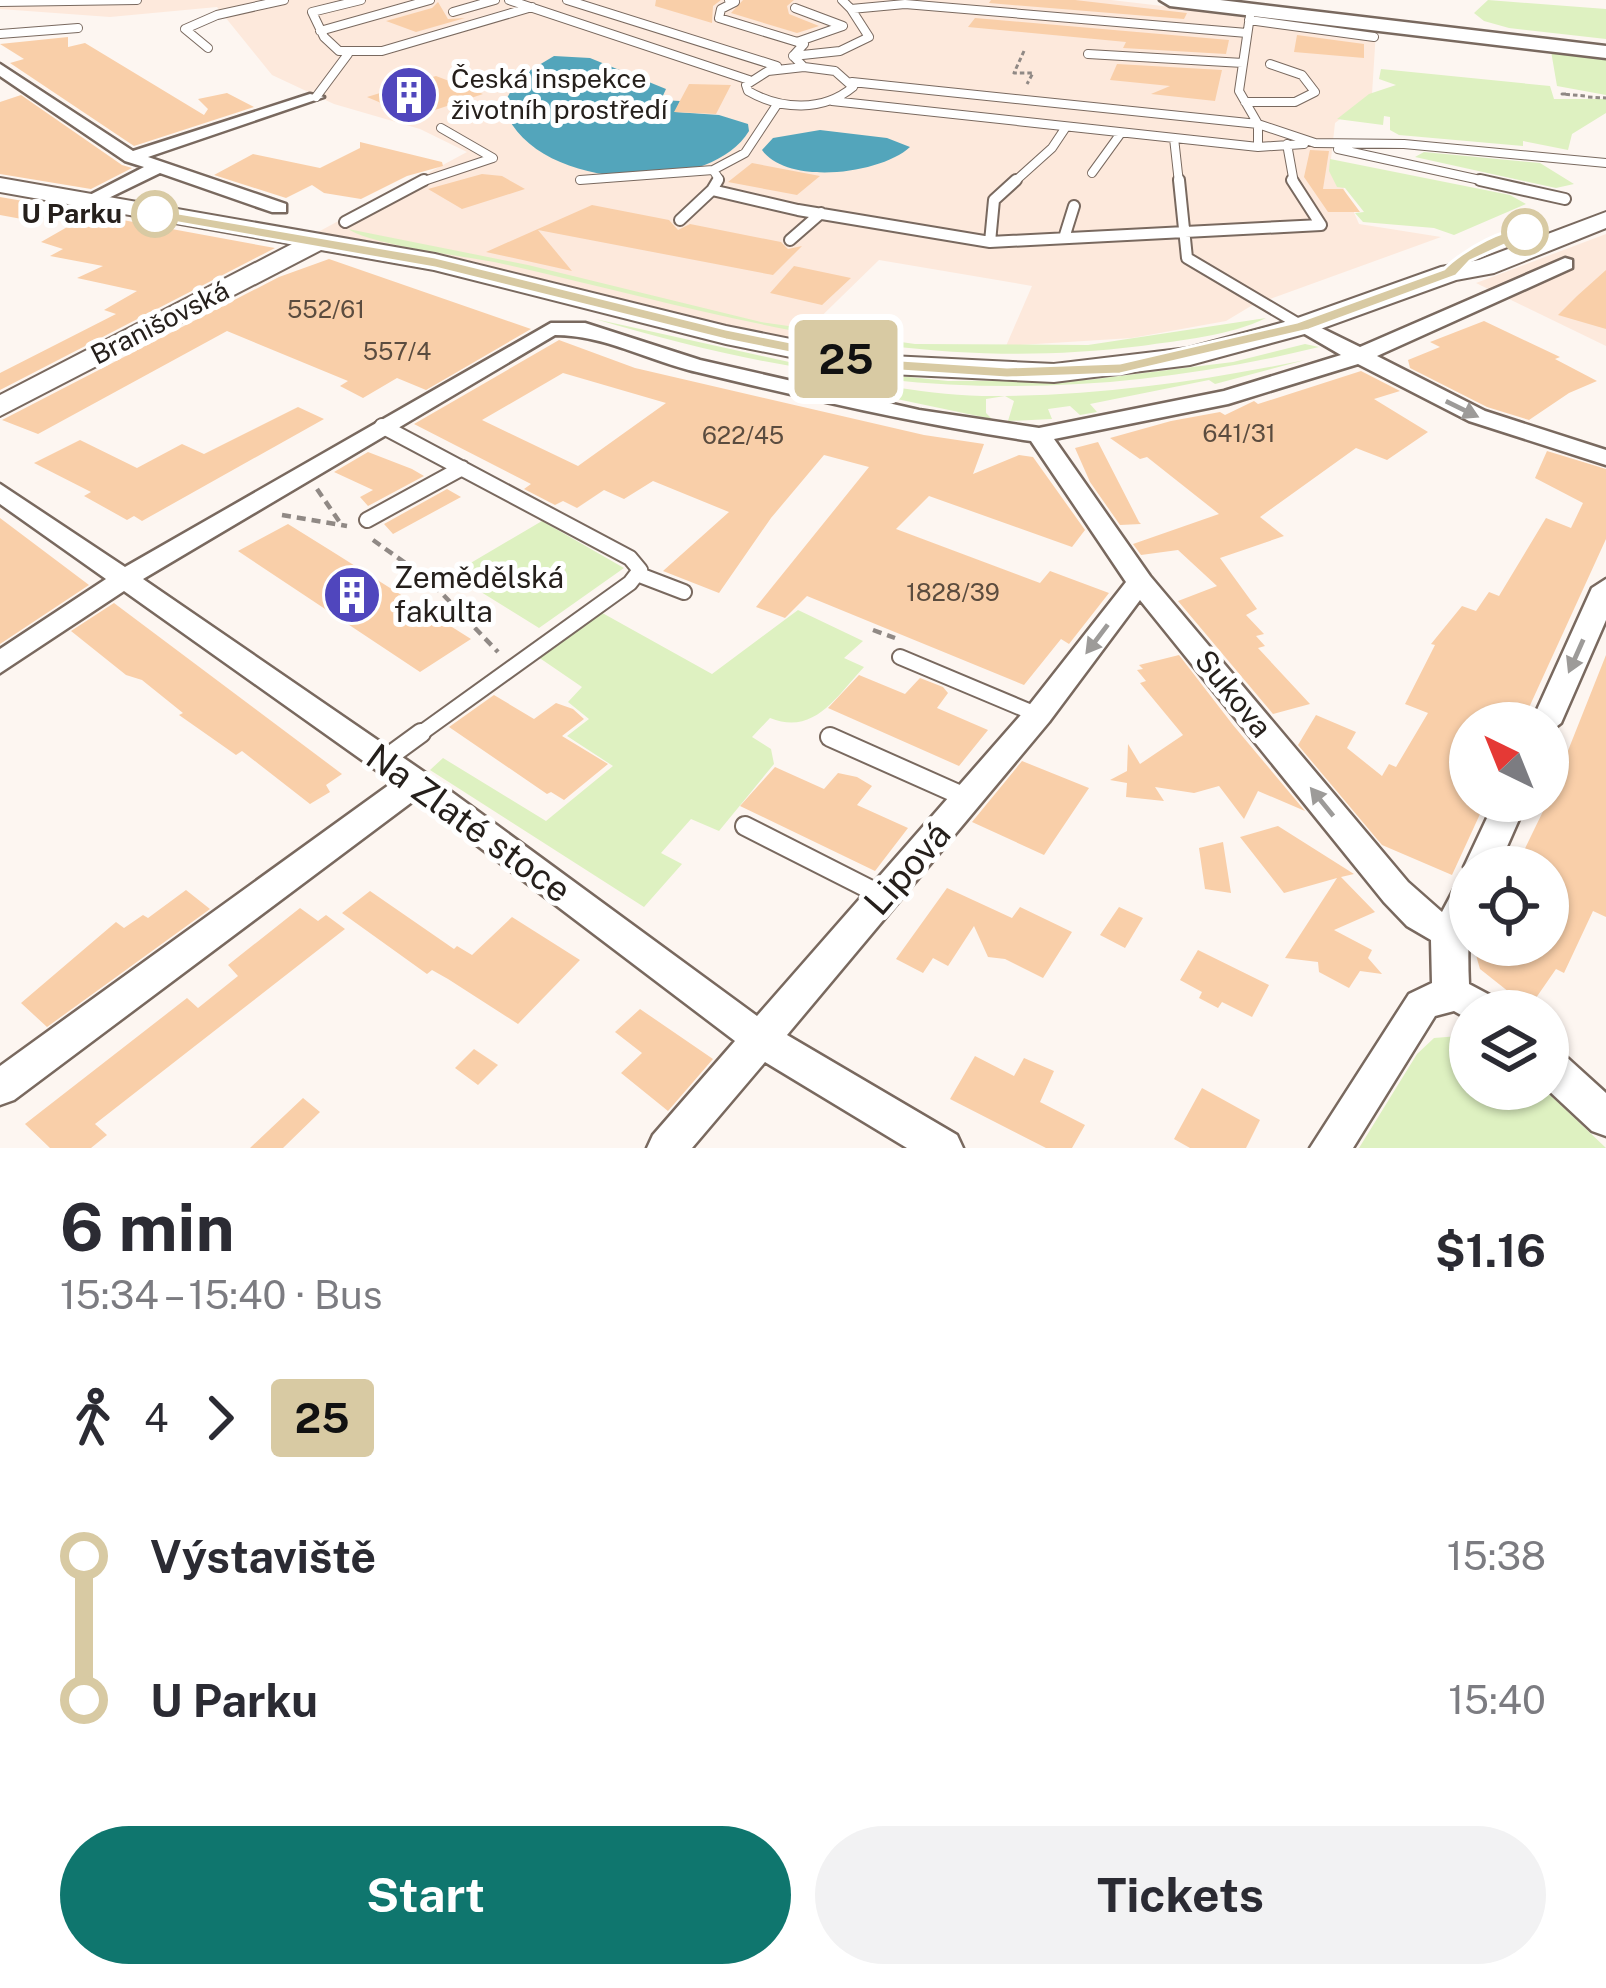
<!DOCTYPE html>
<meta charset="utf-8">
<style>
body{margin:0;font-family:"Public Sans",sans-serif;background:#f2f2f3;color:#2b2b33;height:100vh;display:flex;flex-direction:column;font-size:45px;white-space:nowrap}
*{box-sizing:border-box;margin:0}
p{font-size:39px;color:#7c7c81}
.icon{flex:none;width:66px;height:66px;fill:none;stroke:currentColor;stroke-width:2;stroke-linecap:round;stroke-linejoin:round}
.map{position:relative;height:1148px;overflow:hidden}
.drawer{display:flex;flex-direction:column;background:#fff;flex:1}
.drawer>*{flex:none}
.badge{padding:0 24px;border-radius:9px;font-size:42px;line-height:78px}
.needle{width:78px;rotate:317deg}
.buttons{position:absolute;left:1449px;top:702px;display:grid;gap:24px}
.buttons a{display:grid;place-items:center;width:120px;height:120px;border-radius:50%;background:#fff;box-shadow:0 3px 9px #0004;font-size:60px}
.map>.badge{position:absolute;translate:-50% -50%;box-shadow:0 0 0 6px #fff}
.legs{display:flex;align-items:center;gap:18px;height:132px;padding:0 60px;font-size:39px}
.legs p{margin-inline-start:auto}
.overview{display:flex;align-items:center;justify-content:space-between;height:204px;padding:0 60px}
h1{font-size:66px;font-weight:700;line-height:90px}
.cta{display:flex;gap:24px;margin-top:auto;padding:24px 60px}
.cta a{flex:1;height:138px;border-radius:72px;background:#0f766e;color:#fff;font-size:48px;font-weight:700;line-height:138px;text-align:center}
.cta a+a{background:#f2f2f3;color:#2b2b33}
ul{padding:0 60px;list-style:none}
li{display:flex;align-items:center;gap:42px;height:144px;font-size:45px}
li i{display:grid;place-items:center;width:18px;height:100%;margin:0 15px;background:currentColor}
li i::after{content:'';width:30px;height:30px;margin:-15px;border:9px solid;border-radius:50%;background:#fff}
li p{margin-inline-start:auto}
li:first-child i{background:linear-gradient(#0000 50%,currentColor 0)}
li:last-child i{background:linear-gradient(currentColor 50%,#0000 0)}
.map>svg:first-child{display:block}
.built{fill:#fde9dc}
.green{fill:#def1c1}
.water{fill:#53a5bb}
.building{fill:#f9cfa9;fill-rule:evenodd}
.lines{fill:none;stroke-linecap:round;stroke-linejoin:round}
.service-far3-casing{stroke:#79695f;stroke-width:10}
.service-far2-casing{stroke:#79695f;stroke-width:14}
.service-far1-casing{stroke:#79695f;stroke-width:18}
.service-casing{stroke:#79695f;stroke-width:22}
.minor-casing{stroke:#79695f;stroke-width:5}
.tertiary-casing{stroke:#79695f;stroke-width:4}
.secondary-casing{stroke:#79695f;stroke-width:5}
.path-far1{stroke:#908985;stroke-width:3;stroke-dasharray:4.5 3;stroke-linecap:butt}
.path{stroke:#908985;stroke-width:4.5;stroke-dasharray:9 6;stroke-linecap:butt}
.service-far3{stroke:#fff;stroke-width:8}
.service-far2{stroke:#fff;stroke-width:10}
.service-far1{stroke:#fff;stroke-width:14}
.service{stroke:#fff;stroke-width:18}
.minor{fill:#fff;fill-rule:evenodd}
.tertiary{fill:#fff;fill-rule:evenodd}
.secondary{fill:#fff;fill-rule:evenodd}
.oneway{fill:#9d9b99}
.line-1{fill:#d8caa3;stroke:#fff;stroke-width:3}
.stop-1-dot{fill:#fff;stroke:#d8caa3;stroke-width:6}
.labels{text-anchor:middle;stroke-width:10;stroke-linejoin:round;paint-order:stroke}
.number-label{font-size:24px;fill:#5b4c3f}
.far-poi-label{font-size:27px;fill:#26201c;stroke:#fff;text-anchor:start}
.far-stop-label{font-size:27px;font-weight:bold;fill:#26201c;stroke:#fff;text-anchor:end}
.far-street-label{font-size:27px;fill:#26201c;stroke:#fff}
.poi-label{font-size:30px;fill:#26201c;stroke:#fff;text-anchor:start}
.street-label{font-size:30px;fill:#26201c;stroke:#fff}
.near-street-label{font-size:36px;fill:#26201c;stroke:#fff}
</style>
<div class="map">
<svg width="1606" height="1148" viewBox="0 0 1606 1148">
<rect width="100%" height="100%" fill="#fdf6f1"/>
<path class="built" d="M0,0H1111L1376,31L1372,94L1335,123L1331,159L1359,224L1441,237L1251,306L1226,321L1132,338L1006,346L1032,286L879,260L796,341L318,232L467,152L420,129L334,104L272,75L217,7L110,17L0,9Z
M1606,234V346L1476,283Z"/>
<path class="green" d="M1488,0L1606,9V39L1509,28L1484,21L1474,13Z
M1551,51L1606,60V95L1557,86Z
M1381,69L1550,86L1554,99H1606V113L1572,134L1568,150L1523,141V146L1399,135L1390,130V117L1384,116L1383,125L1337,119L1369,94L1396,85L1379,79Z
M1424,152L1540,163L1574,184L1556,188L1415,157Z
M1330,159L1510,195L1526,204L1454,235L1434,228L1363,222L1355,213L1364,212L1345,188L1337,187L1329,171Z
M348,229L528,265L761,322L915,344L1088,345L1266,318C1229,336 1181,340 1141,346C908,375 730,316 508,265C470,256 377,247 348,229Z
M595,319L812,367L948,381L1087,380L1233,362L1305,344L1319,347C1062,410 847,394 595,319Z
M1305,360L1215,384L1209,380L1090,404L1097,412L1080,415L1070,406L1048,409L1052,419L1008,421L1014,401L1005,396L986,399V413L992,419L787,376C852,376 917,395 982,396C1091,397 1198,382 1305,360Z
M542,521L624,568L539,628L452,574Z
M588,605L712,674L798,610L863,641L844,658L864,667C836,697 814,736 770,718L752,737L771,749L774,764L719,831L691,819L661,853L682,864L644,907L430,770L443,758L546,821L613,766L567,736L589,719L568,702L582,687L525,648Z
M1459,1036L1470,1037V1089H1544L1606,1148H1359L1417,1054L1434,1038Z"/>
<path class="water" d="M554,56L590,58L666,89L661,100L680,101L675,112L719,115L748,124L749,131C708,199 529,192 503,105L519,77Z
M820,130L887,138L910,147C881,174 788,186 762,150L773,138Z"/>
<path class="building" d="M656,0H721L713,6L712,23L655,6Z
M743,0H794L787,6L789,14L819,26L797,33L731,13Z
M991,0H1075L1187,13L1184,19L989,3Z
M438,2L448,19L465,18L416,32L386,21L432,8Z
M975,18L1229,40L1226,54L1123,48L1126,42L968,27Z
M1297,35L1364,44V58L1294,52Z
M68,37V47L85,43L204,115L208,109L198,99L227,93L254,107L134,146L10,63L24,59L0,44Z
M1117,64L1222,70L1215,101L1151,94L1170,86L1110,80Z
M436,76L483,94L414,117L367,97Z
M689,84L731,85L716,114L674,112Z
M21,95L122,165L132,168L91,189L0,174V102Z
M360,142L442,162L443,166L407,176L361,199L324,193L312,185L286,198L214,175L253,154L320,168L360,148Z
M1310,150L1329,151L1323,189H1343L1360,212H1328L1304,177Z
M752,163L820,176L797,195L728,182Z
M482,174L502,176L525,189L462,209L428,189Z
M0,197L64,208L38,222L0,215Z
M592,205L669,220L678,230L690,224L781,242L788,249L802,246L773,275L538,230L572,271L486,252Z
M90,214L275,248L0,390V373L116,314L104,310L137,291L77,278L103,266L50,256L63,249L41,242Z
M329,259L531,329L426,390L397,378L363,398L340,386L348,381L227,331L38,434L2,420L279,277Z
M794,266L851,278L822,305L770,293Z
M1606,270V329L1558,315L1577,296Z
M1484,321L1560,357L1555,359L1597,381L1569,393L1529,420L1487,407L1410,368L1408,360L1440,347L1430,342Z
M559,340L635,368L924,435L984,444L973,474L1019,455L1033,457L1085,530L1072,547L929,496L896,529L1040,583L1050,571L1109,593L1069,644L1061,639L1024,685L807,596L785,618L756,607L869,467L824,455L771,518L719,593L663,571L729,512L653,481L624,499L604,490L577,508L563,501L555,505L524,489L531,484L414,424ZM563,373L666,403L578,466L482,420Z
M1361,371L1400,391L1374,399L1428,432L1387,460L1356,448L1260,517L1284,536L1220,558L1257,609L1246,615L1264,634L1256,636L1265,646L1258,648L1310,704L1273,714L1178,601L1217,586L1178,550L1141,555L1133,544L1219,514L1147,457L1140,459L1110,438L1171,421L1220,412L1225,415L1254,401L1258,404Z
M298,407L324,419L142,521L134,516L127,520L84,496L91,492L34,463L80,440L137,468L182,444L204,454Z
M1098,442L1139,522L1141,524L1120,525L1090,482L1075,448Z
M1547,451L1606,469V539L1522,723H1470V801H1486L1452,875L1382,845L1298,745L1316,715L1356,732L1347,748L1382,776L1389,764L1396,767L1428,713L1405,704L1435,645L1431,644L1462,606L1476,611L1489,592L1499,596L1546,518L1571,528L1583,503L1535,478Z
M368,452L412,469L424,476L368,506L360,497L373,490L334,472Z
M447,489L461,497L393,534L384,524Z
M0,518L89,585L0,644Z
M288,524L333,552L471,639L420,672L238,551Z
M114,603L342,774L326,785L330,792L310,804L242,751L236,755L179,715L183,713L142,680L126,675L71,631Z
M1179,655L1233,725L1305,811L1258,791L1244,819L1219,786L1194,793L1155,787L1164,801L1126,797L1127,783L1110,780L1127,771L1128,744L1140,764L1183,735L1140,683L1146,681L1137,670L1143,669L1139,665Z
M1606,655V917L1593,911L1564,973L1556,969L1529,1008L1480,969L1473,945H1548V867H1516L1548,801Z
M859,675L905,694L920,678L943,687L948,693L937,708L988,730L959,766L828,708Z
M494,695L534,719L556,703L573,709L584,719L562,736L608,764L564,800L551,792L547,794L449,727Z
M1022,761L1089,788L1044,855L972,822Z
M775,767L824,789L838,773L857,777L872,786L857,805L908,828L875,871L740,806Z
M1278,826L1354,874L1341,877L1375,912L1334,930L1372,950L1368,958L1382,974L1360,971L1349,988L1319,972L1318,962L1285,958L1337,878L1284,893L1240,837Z
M1223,842L1231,893L1205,889L1199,848Z
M947,888L1012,918L1020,907L1072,932L1043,978L1005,959L988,957L974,926L948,966L933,958L923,973L896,959Z
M186,890L210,909L47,1027L21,1003L116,922L124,928L143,915L148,918Z
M370,891L454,949L457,946L472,955L512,917L580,960L518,1024L448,979L432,970L427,974L342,913Z
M1119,907L1143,918L1125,948L1100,935Z
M300,908L318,921L326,915L345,929L95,1124L107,1135L91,1148H50L25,1124L187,998L198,1008L238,976L228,965Z
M1198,950L1269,985L1252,1017L1222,1002L1218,1008L1199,998L1202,992L1180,980Z
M640,1009L713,1059L668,1111L621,1073L642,1053L615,1032Z
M474,1049L498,1065L478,1085L455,1068Z
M975,1056L1014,1076L1024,1058L1054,1071L1040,1102L1085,1125L1072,1148H1046L950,1099Z
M1202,1088L1260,1120L1246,1148H1190L1174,1139Z
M303,1098L320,1112L283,1148H250Z"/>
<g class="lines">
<defs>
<path id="service-far3" d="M361,0L312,12L324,37L339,51H382L532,7
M509,0L749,80
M567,0L777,66
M729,0L735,2L721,9L719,18L804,44L793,56L804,67
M842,0L851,9L905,4L1247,33
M0,2L137,0
M795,8L843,26L797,42
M1251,9L1239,91L1258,124V147
M453,12L495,0
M1249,20L1374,37
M320,31L430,0
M0,34L78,28
M208,48L185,29L217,15L284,0
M1088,54L1243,63
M793,56L840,51L869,37L851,9
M804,67L835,71L853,87C823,112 781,110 748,91L746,85L768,71Z
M852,82L1258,124L1315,143L1404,144L1606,163
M316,97L348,54
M832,101L1258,147L1304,144
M1245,102H1295L1315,92L1302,75L1270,64
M1174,138L1179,183
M1287,144L1294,183
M1338,149L1494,183
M1092,173L1121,133
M580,180L713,170
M418,183L493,158L441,128
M716,183L719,179L713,170L745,153L778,103
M1013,183L1052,148L1066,127"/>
<path id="service-far2" d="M718,180L712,190L798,210L990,242L1321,225
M1179,180L1187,258L1302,326
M1292,180L1321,225
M1480,180L1565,199
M680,220L712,190
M345,222L424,180
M1064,238L1074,206
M790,240L821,213
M990,242L994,200L1016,180"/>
<path id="service-far1" d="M382,426L630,558L640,570L630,583L417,736
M367,520L462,468
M637,574L684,592
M900,657L1038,715"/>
<path id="service" d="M830,737L967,798
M384,760L421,733
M745,826L883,896"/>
<path id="minor" d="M0,64L133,151L310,94L324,97L148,157L286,204V212H272L160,173L90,207L81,202L84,198L144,167L125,161L0,76Z
M1565,258L1572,260V268L1377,356L1485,411L1606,450V465L1469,421L1358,364L1228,404L1054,439L1150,576L1408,882L1442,912L1458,882L1470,878C1470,915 1467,948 1469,984L1499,1000L1505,1011H1470V1020L1454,1011L1435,1016L1353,1148H1310L1409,994L1432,983L1431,940L1407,926L1384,902L1140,600L1049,722L787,1035L957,1135L963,1148H907L765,1062L692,1148H647L653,1135L735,1041L416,799L14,1100L0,1105V1066L393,782L124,591L0,673V649L106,579L0,504V484L125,567L551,323H585L700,360L919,410L1039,428L1224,391L1341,355L1291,326L1302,320L1309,322L1360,347ZM555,335C605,335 649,361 697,372C808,399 918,424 1031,441L1126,582L1027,708L757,1016L427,774L143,579Z
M1606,579V620L1561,723L1548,733V723H1531L1592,588Z
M1495,801H1527L1498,867H1470L1469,876L1464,867Z
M1548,1048L1562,1053L1606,1093V1136L1592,1131L1547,1089Z"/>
<path id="tertiary" d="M0,178L435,254L726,326L870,355L1054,364L1188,348L1292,320L1441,267L1479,260L1606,212V228L1494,273L1456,280L1312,332L1190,365L1054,382L870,373L726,344L434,270L321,250L0,416V395L292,244L0,192Z"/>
<path id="secondary" d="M1160,0H1220L1606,46V58L1170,6Z"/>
</defs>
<use href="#service-far3" class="service-far3-casing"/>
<use href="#service-far2" class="service-far2-casing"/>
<use href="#service-far1" class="service-far1-casing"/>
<use href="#service" class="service-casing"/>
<use href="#minor" class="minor-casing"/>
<use href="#tertiary" class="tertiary-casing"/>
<use href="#secondary" class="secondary-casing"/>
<path class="path-far1" d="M1024,51L1014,73H1033L1027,84
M1566,94H1562L1586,96
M1588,97L1606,98"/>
<path class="path" d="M317,489L341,524
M282,515L347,526
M373,540L429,580L498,652
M873,630L895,638"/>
<use href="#service-far3" class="service-far3"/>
<use href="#service-far2" class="service-far2"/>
<use href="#service-far1" class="service-far1"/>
<use href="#service" class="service"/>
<use href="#minor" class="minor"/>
<use href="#tertiary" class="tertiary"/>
<use href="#secondary" class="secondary"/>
</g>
<defs><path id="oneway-solid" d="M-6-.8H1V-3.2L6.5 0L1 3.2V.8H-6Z" transform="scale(3)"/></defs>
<g class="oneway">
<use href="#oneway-solid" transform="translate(1462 409) rotate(26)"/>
<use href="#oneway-solid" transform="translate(1097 639) rotate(127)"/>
<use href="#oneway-solid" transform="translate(1576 656) rotate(114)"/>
<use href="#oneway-solid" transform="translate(1322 802) rotate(-129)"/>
</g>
<path class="line-1" d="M155,209L435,257L726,329L870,358L1007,367L1120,363L1297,322L1444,269C1460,252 1512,220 1533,232L1470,261L1456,276L1309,330L1120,374L1007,378L870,369L726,340L435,268L150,218L147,214Z"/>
<defs>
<symbol id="building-disc" viewBox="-11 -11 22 22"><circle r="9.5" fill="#5046bd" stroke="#fff"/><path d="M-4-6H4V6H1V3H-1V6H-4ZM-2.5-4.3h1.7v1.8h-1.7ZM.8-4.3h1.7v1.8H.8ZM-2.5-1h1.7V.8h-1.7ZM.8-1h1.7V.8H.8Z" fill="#fff"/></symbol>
</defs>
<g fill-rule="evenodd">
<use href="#building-disc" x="376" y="62" width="66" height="66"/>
<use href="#building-disc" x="319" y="562" width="66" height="66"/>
</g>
<g class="stop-1-dot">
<circle cx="155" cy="214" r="21"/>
<circle cx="1525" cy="232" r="21"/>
</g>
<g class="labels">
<g class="number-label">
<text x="326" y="318">552/61</text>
<text x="397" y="360">557/4</text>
<text x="1239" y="442">641/31</text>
<text x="743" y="444">622/45</text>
<text x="953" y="601">1828/39</text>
</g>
<g class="far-poi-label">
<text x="451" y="88">Česká inspekce<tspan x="451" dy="31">životníh prostředí</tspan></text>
</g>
<g class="far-stop-label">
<text x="122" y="223">U Parku</text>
</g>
<g class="far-street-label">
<text transform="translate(160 323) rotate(-27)" y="9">Branišovská</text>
</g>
<g class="poi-label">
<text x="394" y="588">Zemědělská<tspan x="394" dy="34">fakulta</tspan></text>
</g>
<g class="street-label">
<text transform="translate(1233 694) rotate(51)" y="10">Sukova</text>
</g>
<g class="near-street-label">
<text transform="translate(469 823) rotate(36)" y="13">Na Zlaté stoce</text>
<text transform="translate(907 868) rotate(-49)" y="13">Lipová</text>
</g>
</g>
</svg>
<div class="buttons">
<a><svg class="needle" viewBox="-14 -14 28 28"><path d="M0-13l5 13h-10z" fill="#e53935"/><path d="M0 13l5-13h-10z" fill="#7c7c81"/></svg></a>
<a><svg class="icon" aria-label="locate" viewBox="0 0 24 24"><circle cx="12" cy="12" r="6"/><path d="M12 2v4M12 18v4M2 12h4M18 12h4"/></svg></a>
<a><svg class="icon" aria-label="layers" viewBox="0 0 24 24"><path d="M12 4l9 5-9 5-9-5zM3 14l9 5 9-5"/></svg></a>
</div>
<b class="badge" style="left:846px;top:359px;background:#d8caa3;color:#111">25</b>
</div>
<section class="drawer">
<div class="overview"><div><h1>6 min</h1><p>15:34 – 15:40 · Bus</p></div><b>$1.16</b></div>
<div class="legs"><svg class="icon" aria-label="walk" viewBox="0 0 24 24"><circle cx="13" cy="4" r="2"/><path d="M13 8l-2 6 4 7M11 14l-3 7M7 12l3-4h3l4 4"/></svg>4<svg class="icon" aria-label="forward" viewBox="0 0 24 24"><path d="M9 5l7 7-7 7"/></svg><b class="badge" style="background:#d8caa3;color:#111">25</b></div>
<ul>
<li><i style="color:#d8caa3"></i><b>Výstaviště</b><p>15:38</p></li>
<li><i style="color:#d8caa3"></i><b>U Parku</b><p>15:40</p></li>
</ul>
<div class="cta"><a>Start</a><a>Tickets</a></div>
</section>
